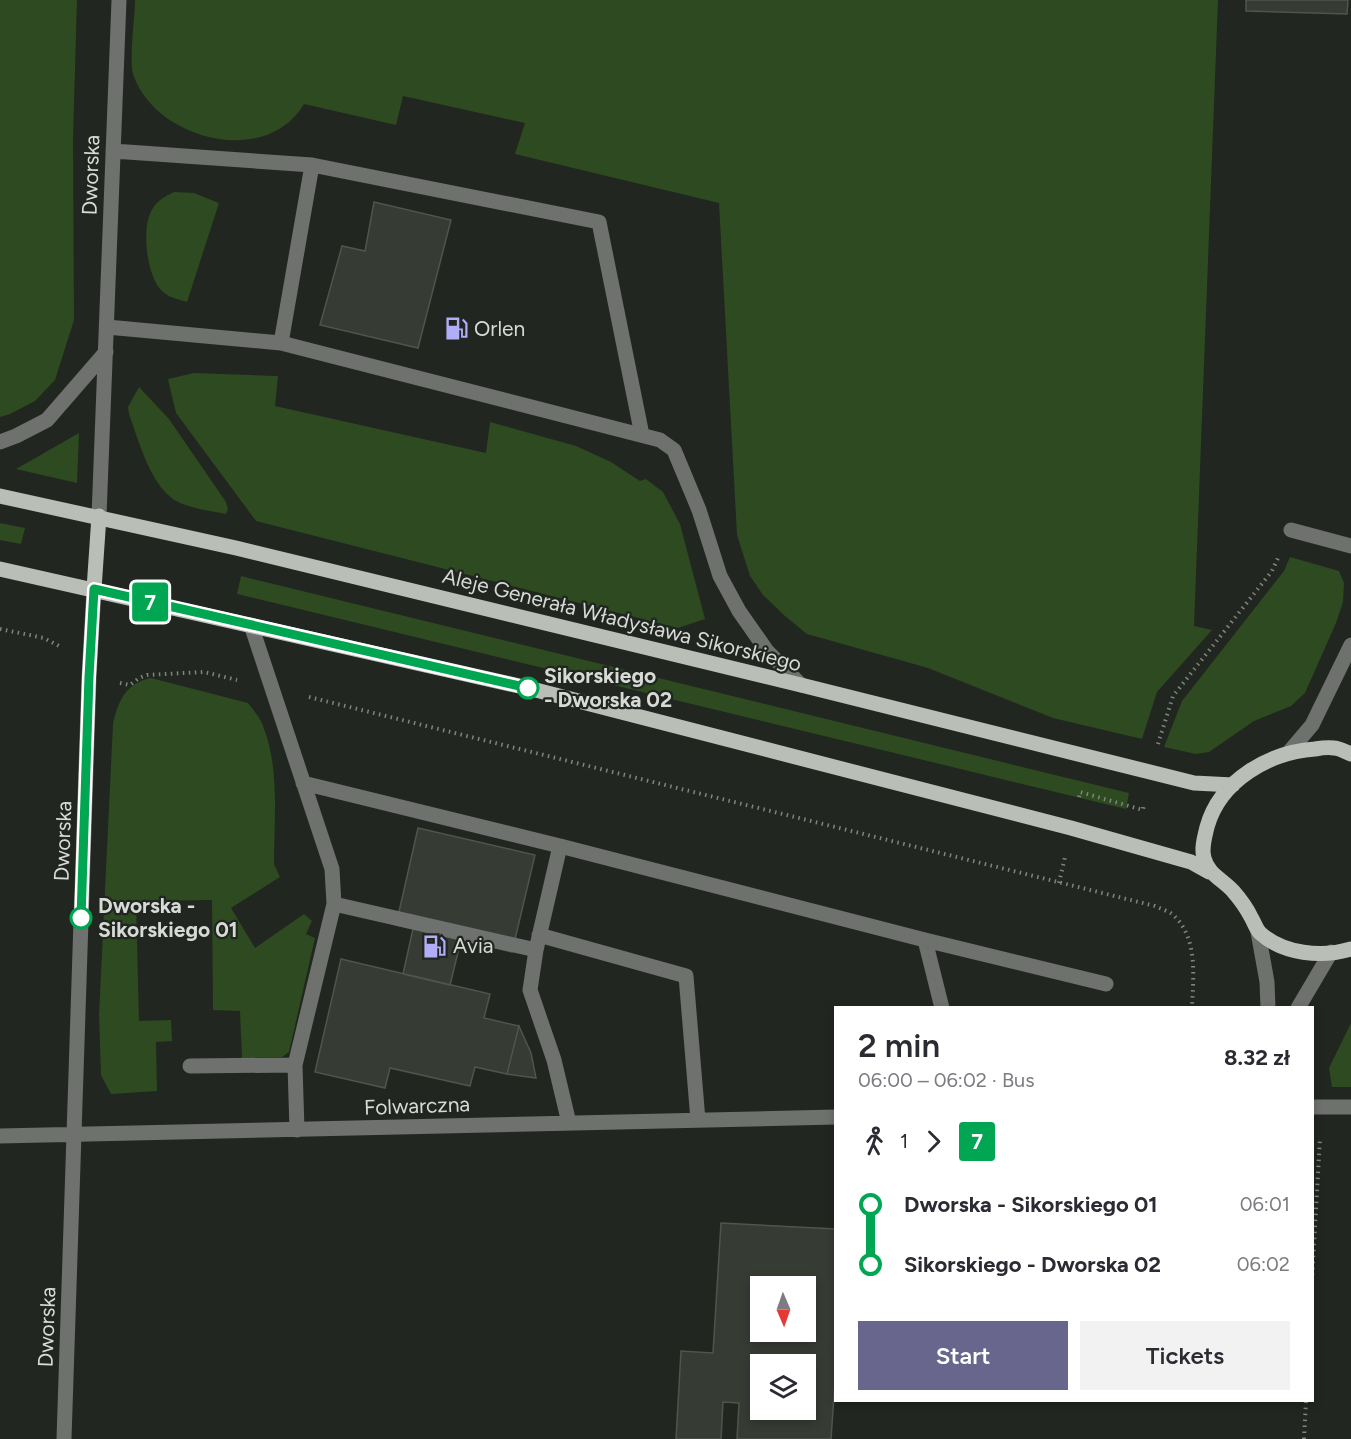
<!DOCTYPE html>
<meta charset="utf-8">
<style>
body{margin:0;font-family:Figtree,sans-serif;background:#f2f2f3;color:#2b2b33;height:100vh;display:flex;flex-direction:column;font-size:22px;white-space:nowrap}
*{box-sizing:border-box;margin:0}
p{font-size:20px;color:#7c7c81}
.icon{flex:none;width:33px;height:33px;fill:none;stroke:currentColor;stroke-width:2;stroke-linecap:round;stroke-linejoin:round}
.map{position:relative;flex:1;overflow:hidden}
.sheet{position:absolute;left:834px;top:1006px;width:480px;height:396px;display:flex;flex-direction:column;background:#fff;border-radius:0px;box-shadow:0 3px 9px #0003}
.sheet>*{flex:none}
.badge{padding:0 12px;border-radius:4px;font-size:21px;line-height:39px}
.needle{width:39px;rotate:178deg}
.fabs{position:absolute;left:750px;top:1276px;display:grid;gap:12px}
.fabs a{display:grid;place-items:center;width:66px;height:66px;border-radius:0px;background:#fff;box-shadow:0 3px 9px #0003;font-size:30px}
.map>.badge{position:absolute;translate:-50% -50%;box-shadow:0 0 0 3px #fff}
.legs{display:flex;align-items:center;gap:9px;height:66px;padding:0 24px;font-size:20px}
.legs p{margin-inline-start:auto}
.headline{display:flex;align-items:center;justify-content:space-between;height:102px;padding:0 24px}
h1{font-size:33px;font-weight:600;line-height:45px}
.primary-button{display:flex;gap:12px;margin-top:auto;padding:12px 24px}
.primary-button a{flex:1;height:69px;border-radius:0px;background:#68668c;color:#fff;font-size:24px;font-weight:600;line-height:69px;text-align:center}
.primary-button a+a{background:#f2f2f3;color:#2b2b33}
ul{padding:0 24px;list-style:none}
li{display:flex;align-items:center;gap:21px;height:60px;font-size:22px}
li i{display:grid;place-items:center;width:9px;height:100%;margin:0 8px;background:currentColor}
li i::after{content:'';width:15px;height:15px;margin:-8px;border:4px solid;border-radius:50%;background:#fff}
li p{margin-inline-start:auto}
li:first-child i{background:linear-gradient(#0000 50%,currentColor 0)}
li:last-child i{background:linear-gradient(currentColor 50%,#0000 0)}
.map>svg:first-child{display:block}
.green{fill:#2d4a20}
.building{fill:#363b34;stroke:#4f554d;stroke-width:1.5;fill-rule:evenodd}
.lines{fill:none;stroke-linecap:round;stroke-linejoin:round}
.path{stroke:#818580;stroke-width:4;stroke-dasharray:1.5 4.5;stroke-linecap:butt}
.minor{stroke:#6e716d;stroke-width:15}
.major{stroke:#b9beb7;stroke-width:15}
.line-1-casing{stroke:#fff;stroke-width:14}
.line-1{stroke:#00a651;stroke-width:9}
.stop-1-dot{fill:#fff;stroke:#00a651;stroke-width:3}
.labels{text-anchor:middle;stroke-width:4.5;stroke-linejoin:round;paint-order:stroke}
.street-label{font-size:21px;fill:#d7dad6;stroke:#212620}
.poi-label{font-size:21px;fill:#d7dad6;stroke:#212620;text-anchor:start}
.stop-label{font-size:21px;font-weight:bold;fill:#d7dad6;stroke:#212620;text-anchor:start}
</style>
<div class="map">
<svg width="1351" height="1439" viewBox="0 0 1351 1439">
<rect width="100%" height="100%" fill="#212620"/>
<path class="green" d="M0,0H77L73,138L74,320L55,380L35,401L10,414L0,417Z
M135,0H1218L1194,626L1212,630L1157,692L1142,739L1053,718L928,668L807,634L785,616L763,595L750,576L737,535L719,203L515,154L525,123L403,96L396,125L304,104C266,169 154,139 133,74C129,62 135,15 135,0Z
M174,192L194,193L219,203L187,302C178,299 169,298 162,291C147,277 142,232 150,214C154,203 163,197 174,192Z
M194,373L278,376L275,406L486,453L490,422L576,446L611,462L640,481L646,479L663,492L680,524L705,619L678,628L256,521L176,413L168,379Z
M139,387L169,419L226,502L228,509L226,514C211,511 194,509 180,503C151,490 139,441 129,414L128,407Z
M79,433L77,483L16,469Z
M0,523L25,528L21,544L0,540Z
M1290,557L1339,571L1344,583L1343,602L1336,623L1305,693L1291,706L1254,721L1209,752L1196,754L1164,747L1182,701L1284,571Z
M241,576L1129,793L1126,809L237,594Z
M151,678L248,703C253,710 260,717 263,726C280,768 274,819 274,864L280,877L231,908L255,948L304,914L312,921L306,934L315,938L289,1052L282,1057L242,1058L240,1011L213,1010L212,900L136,901L139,1021L171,1020L172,1041L156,1042L157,1091L111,1094L101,1075L99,1015L113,724C118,701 126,683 151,678Z
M1351,1023V1087H1332L1329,1068Z"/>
<path class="building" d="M1246,0H1348L1347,14L1246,11Z
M374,202L451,220L418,348L320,325L342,246L365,251Z
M418,828L535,855L512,952L396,925Z
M413,929L461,940L450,985L403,974Z
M341,959L490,994L484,1018L519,1026L507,1074L475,1067L470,1086L390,1068L385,1088L315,1072Z
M519,1026L531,1053L536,1078L507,1074Z
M721,1223L836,1229V1367L831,1439H737L739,1403L723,1402L721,1439H676L681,1351L713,1353ZM760,1287H806V1332H760ZM760,1365H806V1410H760Z"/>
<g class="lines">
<path class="path" d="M0,629L44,638L59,646
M120,683L130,685L139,678L147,675L204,672L237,680
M309,697L1155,906C1161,909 1168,911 1172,914C1199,937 1193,978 1192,1008
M1158,744L1173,696L1272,571L1278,558
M1079,797L1080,792L1143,810L1144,803
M1059,883L1065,857
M1312,1281L1320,1138
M1304,1439L1306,1401"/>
<path class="minor" d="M113,151L312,165L599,222L642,435
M107,327L281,343L660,440L674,450L699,510L720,576L739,611L767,651L801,685
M281,343L312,165
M0,442L16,436L47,420L106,352
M99,516L119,0
M1291,530L1351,546
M251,625L332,869L334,904L295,1065L297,1130
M1289,752L1312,725L1351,645
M303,783L560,846L536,950L530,990L554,1060L569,1123
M560,846L925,940L1106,984
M334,904L536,950
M1258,932L1267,982L1268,1008
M539,935L686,976L698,1120
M925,940L942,1008
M1298,1008L1331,952
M190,1066L295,1065
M1312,1107H1351
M0,1136L836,1117
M64,1439L89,677L94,589"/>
<path class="major" d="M0,496L236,548L801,685L1194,783L1233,785
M0,569L528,688L1071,828L1191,862L1209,872
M94,589L99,516
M1351,754C1346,752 1339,748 1334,748C1328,747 1321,748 1315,749C1270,752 1220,780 1207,827C1205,836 1201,848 1204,858C1208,874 1222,879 1233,891C1240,899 1246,907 1251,917C1254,922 1256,929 1260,933C1283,954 1322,958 1351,949"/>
</g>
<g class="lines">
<defs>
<path id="line-1" d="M81,918L89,677L94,589L528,688"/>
</defs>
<use href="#line-1" class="line-1-casing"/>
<use href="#line-1" class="line-1"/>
</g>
<defs>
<symbol id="fuel-bare" viewBox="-9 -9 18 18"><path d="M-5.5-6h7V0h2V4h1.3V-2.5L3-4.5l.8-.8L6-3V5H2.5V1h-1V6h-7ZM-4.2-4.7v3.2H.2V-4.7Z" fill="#b2adf9" stroke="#212620" stroke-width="2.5" paint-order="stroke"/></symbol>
</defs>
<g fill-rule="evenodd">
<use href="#fuel-bare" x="440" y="312" width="33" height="33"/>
<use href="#fuel-bare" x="418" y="930" width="33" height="33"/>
</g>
<g class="stop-1-dot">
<circle cx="528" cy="688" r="10"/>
<circle cx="81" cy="918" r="10"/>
</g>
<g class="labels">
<g class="street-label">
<text transform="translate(91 175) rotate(-88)" y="7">Dworska</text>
<text transform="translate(622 620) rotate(14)" y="7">Aleje Generała Władysława Sikorskiego</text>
<text transform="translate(63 841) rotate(-88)" y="7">Dworska</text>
<text transform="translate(417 1106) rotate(-2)" y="7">Folwarczna</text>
<text transform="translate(47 1327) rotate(-88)" y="7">Dworska</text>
</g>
<g class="poi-label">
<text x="474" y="336">Orlen</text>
<text x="453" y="953">Avia</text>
</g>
<g class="stop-label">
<text x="544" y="683">Sikorskiego<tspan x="544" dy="24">- Dworska 02</tspan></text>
<text x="98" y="913">Dworska -<tspan x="98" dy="24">Sikorskiego 01</tspan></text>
</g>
</g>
</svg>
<div class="fabs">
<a><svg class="needle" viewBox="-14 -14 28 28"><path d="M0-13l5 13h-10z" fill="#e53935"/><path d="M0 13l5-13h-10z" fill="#7c7c81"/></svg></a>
<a><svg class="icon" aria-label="layers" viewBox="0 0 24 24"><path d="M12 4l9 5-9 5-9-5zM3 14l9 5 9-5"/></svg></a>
</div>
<b class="badge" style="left:150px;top:602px;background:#00a651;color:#fff">7</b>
<section class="sheet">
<div class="headline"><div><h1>2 min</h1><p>06:00 – 06:02 · Bus</p></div><b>8.32 zł</b></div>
<div class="legs"><svg class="icon" aria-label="walk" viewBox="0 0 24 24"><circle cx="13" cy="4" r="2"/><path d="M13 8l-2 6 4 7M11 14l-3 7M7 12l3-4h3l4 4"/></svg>1<svg class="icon" aria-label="forward" viewBox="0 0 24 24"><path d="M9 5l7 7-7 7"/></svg><b class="badge" style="background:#00a651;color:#fff">7</b></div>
<ul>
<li><i style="color:#00a651"></i><b>Dworska - Sikorskiego 01</b><p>06:01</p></li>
<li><i style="color:#00a651"></i><b>Sikorskiego - Dworska 02</b><p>06:02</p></li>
</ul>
<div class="primary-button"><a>Start</a><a>Tickets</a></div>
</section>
</div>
